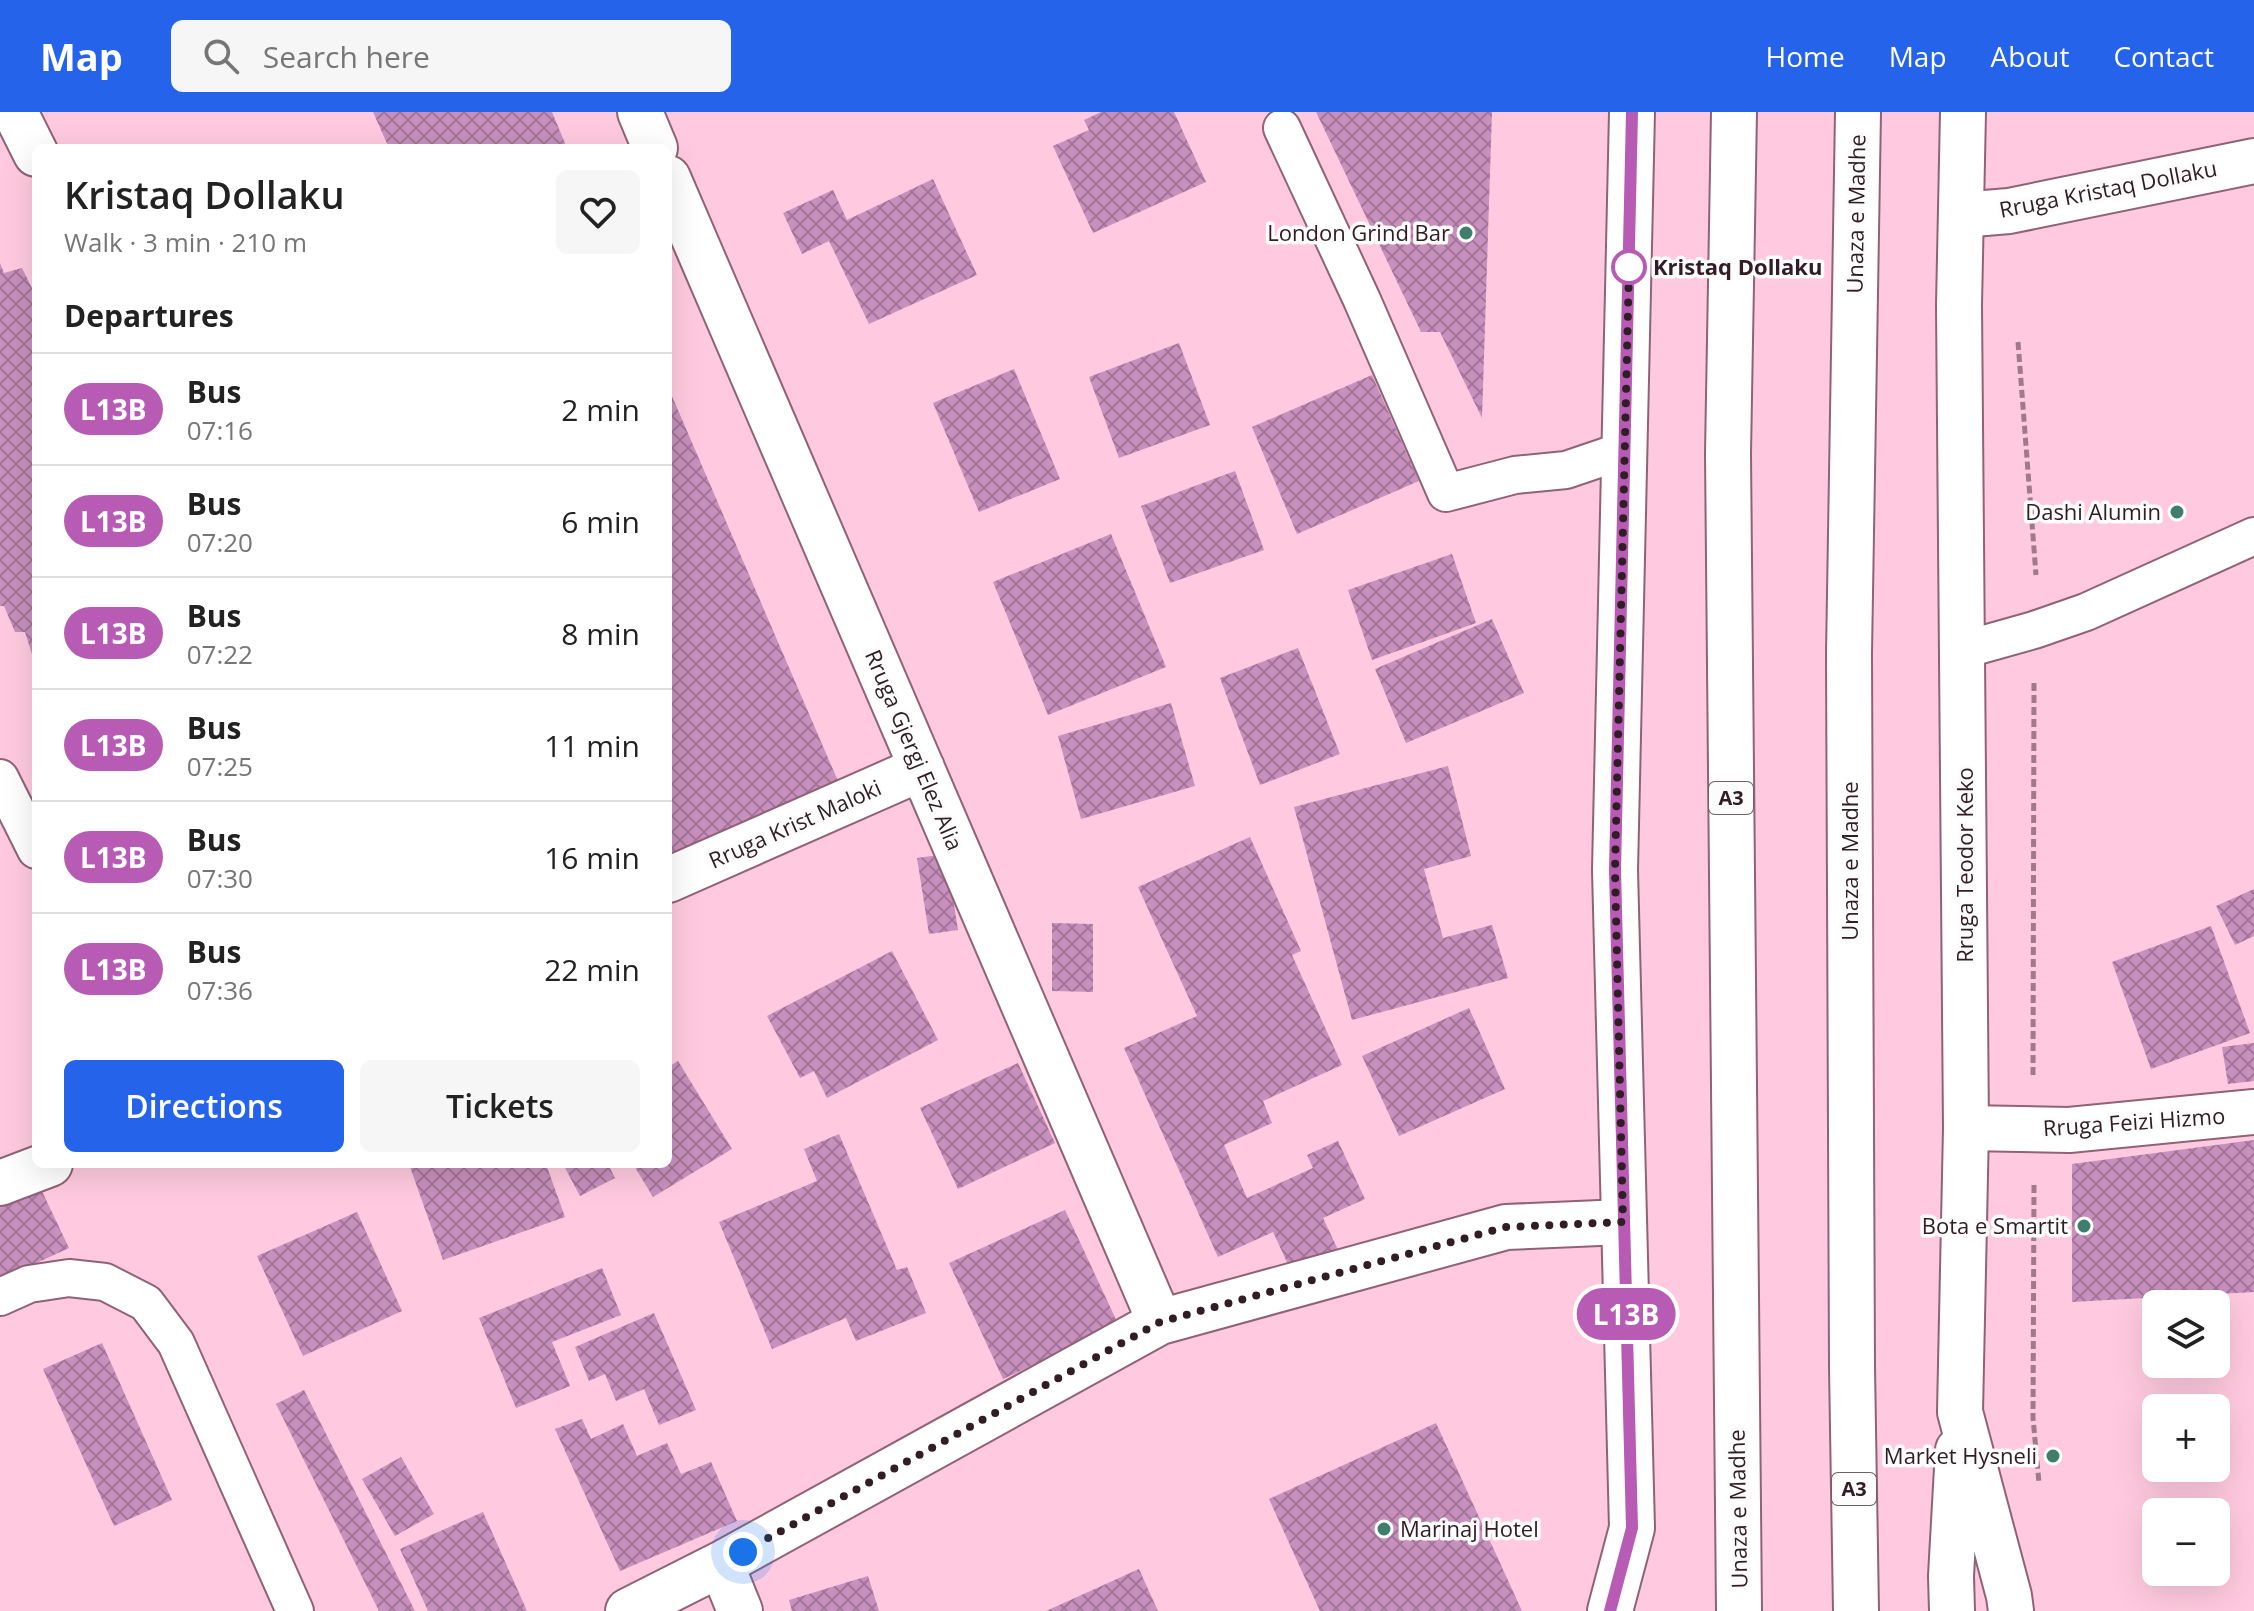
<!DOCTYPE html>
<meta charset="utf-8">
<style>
body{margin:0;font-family:"Open Sans",sans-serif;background:#f6f6f6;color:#222;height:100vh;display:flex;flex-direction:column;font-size:30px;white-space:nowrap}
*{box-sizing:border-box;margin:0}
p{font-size:26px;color:#767676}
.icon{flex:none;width:44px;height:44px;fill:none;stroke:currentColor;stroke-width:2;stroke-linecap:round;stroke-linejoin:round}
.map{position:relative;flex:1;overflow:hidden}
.drawer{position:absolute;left:32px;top:32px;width:640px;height:1024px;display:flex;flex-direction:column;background:#fff;border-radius:12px;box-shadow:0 8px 32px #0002}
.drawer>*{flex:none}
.badge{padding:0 16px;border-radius:26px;font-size:28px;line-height:52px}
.fabs{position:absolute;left:2142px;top:1178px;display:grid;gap:16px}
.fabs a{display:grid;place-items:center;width:88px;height:88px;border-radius:12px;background:#fff;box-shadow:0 8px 32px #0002;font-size:40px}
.you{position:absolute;width:40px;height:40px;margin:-20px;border:6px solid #fff;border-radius:50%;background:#1a73e8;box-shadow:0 0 0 12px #1a73e833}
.map>.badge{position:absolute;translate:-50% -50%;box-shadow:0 0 0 4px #fff}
h2{padding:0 32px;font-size:30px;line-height:72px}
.round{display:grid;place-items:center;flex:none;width:84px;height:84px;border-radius:12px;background:#f6f6f6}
.summary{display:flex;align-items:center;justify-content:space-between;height:136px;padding:0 32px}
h1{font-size:38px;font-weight:600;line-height:60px}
.cta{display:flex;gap:16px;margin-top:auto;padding:16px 32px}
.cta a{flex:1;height:92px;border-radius:12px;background:#2563eb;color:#fff;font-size:32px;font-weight:600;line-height:92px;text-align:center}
.cta a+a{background:#f6f6f6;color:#222}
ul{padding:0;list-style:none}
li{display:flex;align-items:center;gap:24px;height:112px;padding:0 32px;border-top:2px solid #e0e0e0}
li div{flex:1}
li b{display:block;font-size:30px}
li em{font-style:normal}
li .badge{min-width:88px;font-weight:700;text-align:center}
header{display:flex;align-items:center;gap:48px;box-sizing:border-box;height:112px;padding:0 40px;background:#2563eb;color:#fff}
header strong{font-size:38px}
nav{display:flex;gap:44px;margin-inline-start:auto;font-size:28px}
.search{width:560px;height:72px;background:#f6f6f6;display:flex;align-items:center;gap:20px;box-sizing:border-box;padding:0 28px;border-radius:12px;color:#767676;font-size:30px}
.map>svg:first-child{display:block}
.building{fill:url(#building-cross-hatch)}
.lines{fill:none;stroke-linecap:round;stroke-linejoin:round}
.lane-casing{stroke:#906275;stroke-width:40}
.street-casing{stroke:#906275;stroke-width:48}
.secondary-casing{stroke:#906275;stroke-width:48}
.highway-casing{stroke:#906275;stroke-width:48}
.path{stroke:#a07a89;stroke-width:5;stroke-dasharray:8 4;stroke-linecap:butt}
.lane{stroke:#fff;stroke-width:36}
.street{stroke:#fff;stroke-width:44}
.secondary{stroke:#fff;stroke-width:44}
.highway{stroke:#fff;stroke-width:44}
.line-casing{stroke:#fff;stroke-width:18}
.line{stroke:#b75bb4;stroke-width:12}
.walk{stroke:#301d25;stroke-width:8;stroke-dasharray:0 14.4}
.poi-dot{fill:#3f7e6c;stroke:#fcfcfc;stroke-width:3}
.stop-dot{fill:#fff;stroke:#b75bb4;stroke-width:4}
.labels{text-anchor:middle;stroke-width:7;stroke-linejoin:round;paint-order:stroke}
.shield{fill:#fcfcfc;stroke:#6d6066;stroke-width:2}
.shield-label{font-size:20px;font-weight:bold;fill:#301d25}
.street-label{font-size:22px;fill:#301d25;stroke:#fcfcfc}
.poi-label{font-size:22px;fill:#301d25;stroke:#fcfcfc;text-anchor:end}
.stop-label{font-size:22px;font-weight:bold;fill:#301d25;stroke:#fcfcfc;text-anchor:start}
</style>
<header>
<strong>Map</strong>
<div class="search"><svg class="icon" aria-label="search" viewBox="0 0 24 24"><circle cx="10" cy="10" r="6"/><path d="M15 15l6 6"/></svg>Search here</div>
<nav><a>Home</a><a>Map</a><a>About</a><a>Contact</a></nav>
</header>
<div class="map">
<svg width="2254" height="1499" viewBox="0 0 2254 1499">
<defs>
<pattern id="building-cross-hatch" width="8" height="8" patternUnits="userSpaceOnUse" patternTransform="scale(2)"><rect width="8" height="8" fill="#c890bd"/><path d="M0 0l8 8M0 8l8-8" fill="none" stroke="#a37599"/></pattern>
</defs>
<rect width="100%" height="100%" fill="#ffcadf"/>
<path class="building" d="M373,0H552L567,36H389Z
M1101,0H1174L1206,70L1093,121L1053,34L1089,18L1084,8Z
M1316,0H1492L1482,306L1440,220H1421Z
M933,67L977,163L869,212L829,129L802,142L783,101L833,78L847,108Z
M0,151L4,161L22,156L36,184L35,552L25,520H15L4,494H0Z
M1179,231L1210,313L1119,346L1089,265Z
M1014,257L1060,367L979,400L933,291Z
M1372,263L1419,369L1297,422L1252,315Z
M668,275L841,676L668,756Z
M1235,359L1264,438L1170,471L1141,394Z
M1111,422L1166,555L1048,603L993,470Z
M1452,442L1476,511L1372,548L1348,478Z
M1492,507L1524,581L1406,631L1375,557Z
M1298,536L1340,642L1260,673L1220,566Z
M1171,591L1195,674L1081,707L1058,624Z
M1448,654L1471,744L1424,757L1443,826L1492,813L1508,866L1352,908L1294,695Z
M1250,725L1301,839L1292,843L1342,953L1263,989L1272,1011L1224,1033L1247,1086L1313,1056L1307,1043L1338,1029L1365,1087L1323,1106L1340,1142L1293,1163L1273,1120L1218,1145L1124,936L1197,904L1138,775Z
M946,742L958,818L929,822L917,746Z
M2254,777V824L2235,833L2216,794Z
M1052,811L1093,812V880L1052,879Z
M2211,814L2250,921L2151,957L2112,850Z
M892,839L938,928L827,986L814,959L800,966L767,904Z
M1469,896L1505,977L1399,1024L1362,944Z
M2254,931V969L2228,972L2222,935Z
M678,949L732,1037L653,1085L633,1052H668V955Z
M1018,951L1055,1031L958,1077L920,996Z
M839,1022L897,1158L907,1155L926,1201L856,1229L846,1206L772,1237L719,1110L817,1069L804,1037Z
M2254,1028V1180L2072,1190V1052Z
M409,1052H546L565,1105L443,1148Z
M563,1052H608L615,1066L580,1084Z
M40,1075L69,1136L0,1168V1094Z
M1065,1098L1119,1214L1003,1267L949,1151Z
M357,1100L402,1199L303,1244L257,1144Z
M602,1156L621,1203L552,1230L570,1274L516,1296L479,1206Z
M654,1201L696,1298L659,1313L644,1277L616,1289L605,1262L589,1269L575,1235Z
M102,1231L172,1388L114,1414L43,1257Z
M304,1278L415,1499H379L276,1292Z
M582,1307L591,1327L623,1312L637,1344L667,1331L681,1362L711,1350L737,1409L620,1459L555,1317Z
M1436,1311L1522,1499H1320L1269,1387Z
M401,1345L434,1402L395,1424L362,1367Z
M483,1400L527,1499H428L400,1437Z
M1139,1457L1158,1499H1046Z
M868,1464L879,1499H792L789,1488Z"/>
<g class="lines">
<defs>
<path id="lane" d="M1282,16L1362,188L1446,381L1515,363L1566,358L1625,338
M1963,538L2034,518L2086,500L2254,424
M0,666L36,738
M0,1185L29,1172L69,1166L105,1170L146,1191L176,1231L295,1499"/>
<path id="street" d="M15,0L36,42
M640,0L655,36
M668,66L1160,1210
M1961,103L2009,99L2254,49
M668,768L922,656
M1966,1016L2069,1018L2254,1000
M0,1071L50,1052
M721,1452L740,1499
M628,1499L721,1452L1160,1210L1506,1115L1623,1110"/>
<path id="secondary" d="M1963,0L1959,193L1966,1016L1960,1300L2009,1484L2011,1499
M1610,1499L1632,1416L1615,758L1632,0
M1952,1499L1951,1464L1958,1338"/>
<path id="highway" d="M1734,0L1728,342L1739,1499
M1856,1499L1852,1255L1849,542L1858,0"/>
</defs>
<use href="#lane" class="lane-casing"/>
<use href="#street" class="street-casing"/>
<use href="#secondary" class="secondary-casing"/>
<use href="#highway" class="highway-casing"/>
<path class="path" d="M2018,230L2036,463
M2033,963L2034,569
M2034,1073L2033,1306L2039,1371"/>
<use href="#lane" class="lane"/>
<use href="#street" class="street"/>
<use href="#secondary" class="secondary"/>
<use href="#highway" class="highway"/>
</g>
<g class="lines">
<defs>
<path id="line" d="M1610,1499L1632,1416L1615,758L1632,0"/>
</defs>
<use href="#line" class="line-casing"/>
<use href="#line" class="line"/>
<path class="walk" d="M743,1440L1160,1210L1506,1115L1623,1110L1615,758L1629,155"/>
</g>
<g class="poi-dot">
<circle cx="1466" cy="121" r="8"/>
<circle cx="2177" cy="400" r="8"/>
<circle cx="2084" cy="1114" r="8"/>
<circle cx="2053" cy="1344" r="8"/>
<circle cx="1384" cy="1417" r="8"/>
</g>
<circle class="stop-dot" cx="1629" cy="155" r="16"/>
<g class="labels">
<g class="shield">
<rect x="1709" y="670" width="44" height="32" rx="6"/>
<rect x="1832" y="1361" width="44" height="32" rx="6"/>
</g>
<g class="shield-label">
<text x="1731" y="693">A3</text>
<text x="1854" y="1384">A3</text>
</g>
<g class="street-label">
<text transform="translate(2108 77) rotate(-11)" y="8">Rruga Kristaq Dollaku</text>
<text transform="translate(1856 102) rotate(-89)" y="8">Unaza e Madhe</text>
<text transform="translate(914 638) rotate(67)" y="8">Rruga Gjergj Elez Alia</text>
<text transform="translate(795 712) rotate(-24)" y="8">Rruga Krist Maloki</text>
<text transform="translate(1850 749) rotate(-90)" y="8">Unaza e Madhe</text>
<text transform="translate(1965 753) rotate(-90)" y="8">Rruga Teodor Keko</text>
<text transform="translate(2134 1010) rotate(-4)" y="8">Rruga Feizi Hizmo</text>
<text transform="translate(1738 1397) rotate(-91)" y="8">Unaza e Madhe</text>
</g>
<g class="poi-label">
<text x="1450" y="129">London Grind Bar</text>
<text x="2161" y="408">Dashi Alumin</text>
<text x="2068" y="1122">Bota e Smartit</text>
<text x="2037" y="1352">Market Hysneli</text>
<text x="1400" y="1425" text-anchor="start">Marinaj Hotel</text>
</g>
<g class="stop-label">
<text x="1653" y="163">Kristaq Dollaku</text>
</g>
</g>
</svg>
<div class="fabs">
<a><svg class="icon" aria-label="layers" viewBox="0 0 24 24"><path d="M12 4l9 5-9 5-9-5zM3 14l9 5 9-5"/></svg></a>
<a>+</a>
<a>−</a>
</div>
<div class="you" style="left:743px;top:1440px"></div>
<b class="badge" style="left:1626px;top:1202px;background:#b75bb4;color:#fff">L13B</b>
<section class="drawer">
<div class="summary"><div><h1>Kristaq Dollaku</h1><p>Walk · 3 min · 210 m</p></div><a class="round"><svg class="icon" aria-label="heart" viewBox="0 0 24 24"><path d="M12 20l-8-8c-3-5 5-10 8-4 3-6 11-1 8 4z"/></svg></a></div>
<h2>Departures</h2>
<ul>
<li><span class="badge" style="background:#b75bb4;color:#fff">L13B</span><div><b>Bus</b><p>07:16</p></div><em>2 min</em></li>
<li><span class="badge" style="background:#b75bb4;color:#fff">L13B</span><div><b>Bus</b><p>07:20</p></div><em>6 min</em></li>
<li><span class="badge" style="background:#b75bb4;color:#fff">L13B</span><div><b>Bus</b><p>07:22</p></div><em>8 min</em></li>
<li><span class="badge" style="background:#b75bb4;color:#fff">L13B</span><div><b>Bus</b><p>07:25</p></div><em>11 min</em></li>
<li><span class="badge" style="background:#b75bb4;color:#fff">L13B</span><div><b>Bus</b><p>07:30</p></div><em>16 min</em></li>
<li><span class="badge" style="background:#b75bb4;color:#fff">L13B</span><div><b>Bus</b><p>07:36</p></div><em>22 min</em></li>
</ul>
<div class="cta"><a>Directions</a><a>Tickets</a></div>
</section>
</div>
